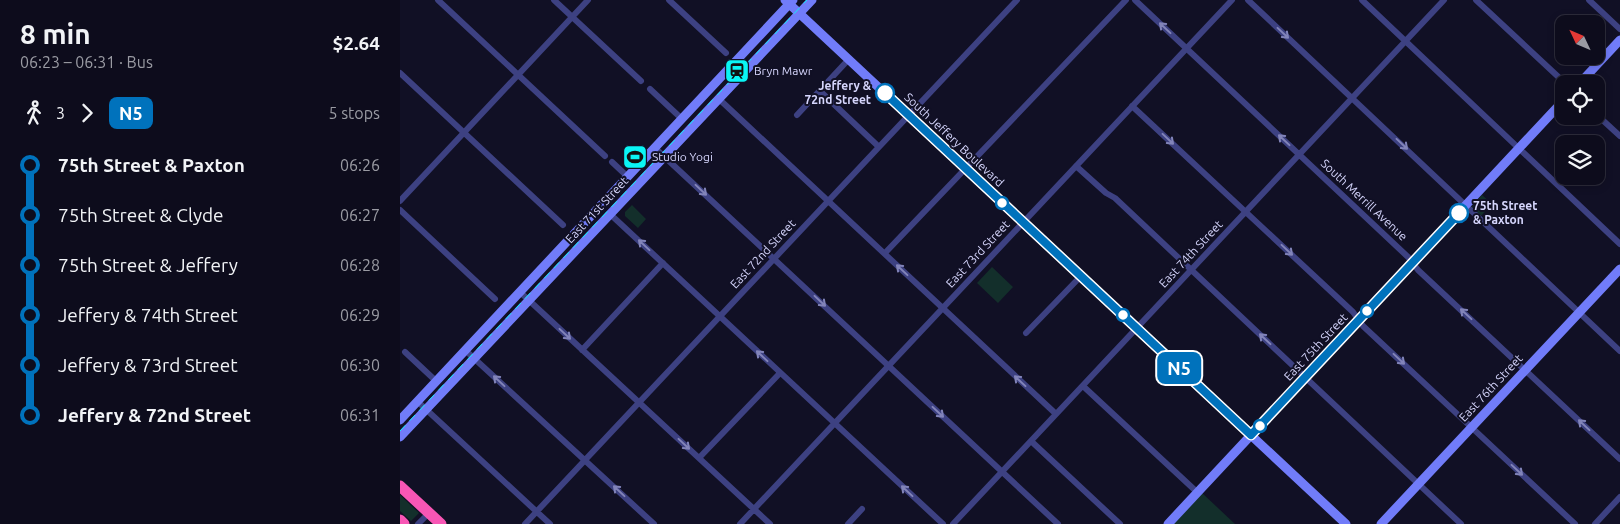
<!DOCTYPE html>
<meta charset="utf-8">
<style>
body{margin:0;font-family:Ubuntu,sans-serif;background:#1b1a29;color:#f1f3f6;height:100vh;display:flex;flex-direction:column;font-size:19px;white-space:nowrap}
*{box-sizing:border-box;margin:0}
p{font-size:16px;color:#9a9ba3}
.icon{flex:none;width:28px;height:28px;fill:none;stroke:currentColor;stroke-width:2;stroke-linecap:round;stroke-linejoin:round}
.map{position:relative;flex:1;overflow:hidden}
.details{display:flex;flex-direction:column;background:#0d0c1c;width:400px}
.details>*{flex:none}
.badge{padding:0 10px;border-radius:8px;font-size:18px;line-height:32px}
.needle{width:32px;rotate:314deg}
.tools{position:absolute;left:1155px;top:15px;display:grid;gap:10px}
.tools a{display:grid;place-items:center;width:50px;height:50px;border-radius:10px;background:#0d0c1c;box-shadow:0 2px 8px #0003,0 0 0 1px #2d2c3b;font-size:25px}
.map>.badge{position:absolute;translate:-50% -50%;box-shadow:0 0 0 2px #fff}
.legs{display:flex;align-items:center;gap:8px;height:55px;padding:0 20px;font-size:16px}
.legs p{margin-inline-start:auto}
.head{display:flex;align-items:center;justify-content:space-between;height:85px;padding:0 20px}
h1{font-size:28px;font-weight:700;line-height:38px}
ul{padding:0 20px;list-style:none}
li{display:flex;align-items:center;gap:18px;height:50px;font-size:19px}
li i{display:grid;place-items:center;width:8px;height:100%;margin:0 6px;background:currentColor}
li i::after{content:'';width:12px;height:12px;margin:-6px;border:4px solid;border-radius:50%;background:#0d0c1c}
li p{margin-inline-start:auto}
li:first-child i{background:linear-gradient(#0000 50%,currentColor 0)}
li:last-child i{background:linear-gradient(currentColor 50%,#0000 0)}
main{display:flex;flex:1;min-height:0}
.map>svg:first-child{display:block}
.green{fill:#132f2b}
.lines{fill:none;stroke-linecap:round;stroke-linejoin:round}
.street{stroke:#3d4182;stroke-width:6}
.secondary{stroke:#717cf9;stroke-width:9}
.highway{stroke:#f856b5;stroke-width:11}
.rail{stroke:#0af5f5;stroke-width:1;stroke-dasharray:8 6;stroke-linecap:butt}
.oneway{stroke:#8284b9}
.line-1-casing{stroke:#fff;stroke-width:11}
.line-1{stroke:#0072bc;stroke-width:8}
.stop-1-dot{fill:#fff;stroke:#0072bc;stroke-width:2.5}
.labels{text-anchor:middle;stroke-width:4;stroke-linejoin:round;paint-order:stroke}
.poi-label{font-size:12px;fill:#d6d6fd;stroke:#111025;text-anchor:start}
.stop-label{font-size:12px;font-weight:bold;fill:#d6d6fd;stroke:#111025;text-anchor:end}
.street-label{font-size:12px;fill:#d6d6fd;stroke:#111025}
</style>
<main>
<section class="details">
<div class="head"><div><h1>8 min</h1><p>06:23 – 06:31 · Bus</p></div><b>$2.64</b></div>
<div class="legs"><svg class="icon" aria-label="walk" viewBox="0 0 24 24"><circle cx="13" cy="4" r="2"/><path d="M13 8l-2 6 4 7M11 14l-3 7M7 12l3-4h3l4 4"/></svg>3<svg class="icon" aria-label="forward" viewBox="0 0 24 24"><path d="M9 5l7 7-7 7"/></svg><b class="badge" style="background:#0072bc;color:#fff">N5</b><p>5 stops</p></div>
<ul>
<li><i style="color:#0072bc"></i><b>75th Street &amp; Paxton</b><p>06:26</p></li>
<li><i style="color:#0072bc"></i><span>75th Street &amp; Clyde</span><p>06:27</p></li>
<li><i style="color:#0072bc"></i><span>75th Street &amp; Jeffery</span><p>06:28</p></li>
<li><i style="color:#0072bc"></i><span>Jeffery &amp; 74th Street</span><p>06:29</p></li>
<li><i style="color:#0072bc"></i><span>Jeffery &amp; 73rd Street</span><p>06:30</p></li>
<li><i style="color:#0072bc"></i><b>Jeffery &amp; 72nd Street</b><p>06:31</p></li>
</ul>
</section>
<div class="map">
<svg width="1220" height="524" viewBox="0 0 1220 524">
<rect width="100%" height="100%" fill="#111025"/>
<path class="green" d="M1082,195L1092,204L1081,216L1072,208L1073,205Z
M232,205L246,219L238,228L225,216V212Z
M592,267L613,287L598,303L577,283Z
M801,492L835,524H771Z
M0,495L19,513L11,521L0,511Z"/>
<g class="lines">
<path class="street" d="M38,0L205,156
M154,0L241,81
M269,0L326,53
M735,0L1008,257L1018,270L1220,459
M848,0L1220,351
M962,0L1220,244
M1076,0L1166,84
M1189,0L1220,29
M0,73L163,225
M250,89L282,119
M420,91L479,147
M319,99L656,414
M732,106L953,312L963,326L1175,524
M1196,114L1220,136
M397,115L449,59
M255,148L658,524
M212,162L228,177
M676,166L706,193L715,198L1061,524
M0,201L188,0
M0,210L95,299
M210,214L543,524
M485,253L726,0
M120,292L370,524
M626,333L681,276
M65,350L254,524
M182,350L263,263
M5,352L36,381
M683,386L798,493
M17,401L150,524
M631,441L720,524
M299,458L380,373
M18,524L29,513
M125,524L617,0
M340,524L832,0
M448,524L462,509
M553,524L1044,0
M1195,524L1220,497"/>
<path class="secondary" d="M385,0L946,524
M1179,84L1220,40
M0,420L393,0
M0,437L412,0
M768,524L1164,100
M981,524L1220,269"/>
<path class="highway" d="M0,486L41,524
M0,520L4,524"/>
<path class="rail" d="M0,431L407,0"/>
</g>
<defs><path id="oneway-shaft" d="M-6 0H5M1.5-3L5.5 0L1.5 3" fill="none" stroke-width="1.6" stroke-linecap="round" stroke-linejoin="round" transform="scale(1.25)"/></defs>
<g class="oneway">
<use href="#oneway-shaft" transform="translate(765 28) rotate(-137)"/>
<use href="#oneway-shaft" transform="translate(883 33) rotate(43)"/>
<use href="#oneway-shaft" transform="translate(768 139) rotate(43)"/>
<use href="#oneway-shaft" transform="translate(884 140) rotate(-137)"/>
<use href="#oneway-shaft" transform="translate(1002 144) rotate(43)"/>
<use href="#oneway-shaft" transform="translate(301 190) rotate(43)"/>
<use href="#oneway-shaft" transform="translate(244 245) rotate(-137)"/>
<use href="#oneway-shaft" transform="translate(887 250) rotate(43)"/>
<use href="#oneway-shaft" transform="translate(502 270) rotate(-137)"/>
<use href="#oneway-shaft" transform="translate(420 301) rotate(43)"/>
<use href="#oneway-shaft" transform="translate(1066 314) rotate(-137)"/>
<use href="#oneway-shaft" transform="translate(165 334) rotate(43)"/>
<use href="#oneway-shaft" transform="translate(865 339) rotate(-137)"/>
<use href="#oneway-shaft" transform="translate(362 356) rotate(-137)"/>
<use href="#oneway-shaft" transform="translate(999 359) rotate(43)"/>
<use href="#oneway-shaft" transform="translate(99 381) rotate(-137)"/>
<use href="#oneway-shaft" transform="translate(620 381) rotate(-137)"/>
<use href="#oneway-shaft" transform="translate(538 412) rotate(43)"/>
<use href="#oneway-shaft" transform="translate(1184 425) rotate(-137)"/>
<use href="#oneway-shaft" transform="translate(284 444) rotate(43)"/>
<use href="#oneway-shaft" transform="translate(1117 470) rotate(43)"/>
<use href="#oneway-shaft" transform="translate(219 491) rotate(-137)"/>
<use href="#oneway-shaft" transform="translate(507 491) rotate(-137)"/>
</g>
<g class="lines">
<defs>
<path id="line-1" d="M485,93L851,435L1059,213"/>
</defs>
<use href="#line-1" class="line-1-casing"/>
<use href="#line-1" class="line-1"/>
</g>
<defs>
<symbol id="station-square" viewBox="-11 -11 22 22"><rect x="-9" y="-9" width="18" height="18" rx="4" fill="#0af5f5" stroke="#111025"/><path d="M-3-6H3Q5-6 5-4V2Q5 4 3 4L4.5 6H3L1.5 4h-3L-3 6H-4.5L-3 4Q-5 4-5 2V-4Q-5-6-3-6ZM-3.5-4v3h7v-3ZM-3.5 1v1.5H-2V1ZM2 1v1.5H3.5V1Z" fill="#111"/></symbol>
<symbol id="stadium-square" viewBox="-11 -11 22 22"><rect x="-9" y="-9" width="18" height="18" rx="4" fill="#0af5f5" stroke="#111025"/><path d="M0-5a6.5 5 0 1 0 0 10a6.5 5 0 1 0 0-10ZM-3.5-1.8h7v3.6h-7Z" fill="#111"/></symbol>
</defs>
<g fill-rule="evenodd">
<use href="#station-square" x="323" y="57" width="28" height="28"/>
<use href="#stadium-square" x="221" y="143" width="28" height="28"/>
</g>
<g class="stop-1-dot">
<circle cx="485" cy="93" r="9"/>
<circle cx="602" cy="203" r="6"/>
<circle cx="1059" cy="213" r="9"/>
<circle cx="967" cy="311" r="6"/>
<circle cx="723" cy="315" r="6"/>
<circle cx="860" cy="426" r="6"/>
</g>
<g class="labels">
<g class="poi-label">
<text x="354" y="75">Bryn Mawr</text>
<text x="252" y="161">Studio Yogi</text>
</g>
<g class="stop-label">
<text x="471" y="90">Jeffery &amp;<tspan x="471" dy="14">72nd Street</tspan></text>
<text x="1073" y="210" text-anchor="start">75th Street<tspan x="1073" dy="14">&amp; Paxton</tspan></text>
</g>
<g class="street-label">
<text transform="translate(554 140) rotate(43)" y="4">South Jeffery Boulevard</text>
<text transform="translate(964 200) rotate(43)" y="4">South Merrill Avenue</text>
<text transform="translate(197 210) rotate(-47)" y="4">East 71st Street</text>
<text transform="translate(363 254) rotate(-47)" y="4">East 72nd Street</text>
<text transform="translate(578 254) rotate(-47)" y="4">East 73rd Street</text>
<text transform="translate(791 254) rotate(-47)" y="4">East 74th Street</text>
<text transform="translate(916 347) rotate(-47)" y="4">East 75th Street</text>
<text transform="translate(1091 388) rotate(-47)" y="4">East 76th Street</text>
</g>
</g>
</svg>
<div class="tools">
<a><svg class="needle" viewBox="-14 -14 28 28"><path d="M0-13l5 13h-10z" fill="#e53935"/><path d="M0 13l5-13h-10z" fill="#9a9ba3"/></svg></a>
<a><svg class="icon" aria-label="locate" viewBox="0 0 24 24"><circle cx="12" cy="12" r="6"/><path d="M12 2v4M12 18v4M2 12h4M18 12h4"/></svg></a>
<a><svg class="icon" aria-label="layers" viewBox="0 0 24 24"><path d="M12 4l9 5-9 5-9-5zM3 14l9 5 9-5"/></svg></a>
</div>
<b class="badge" style="left:779px;top:368px;background:#0072bc;color:#fff">N5</b>
</div>
</main>
